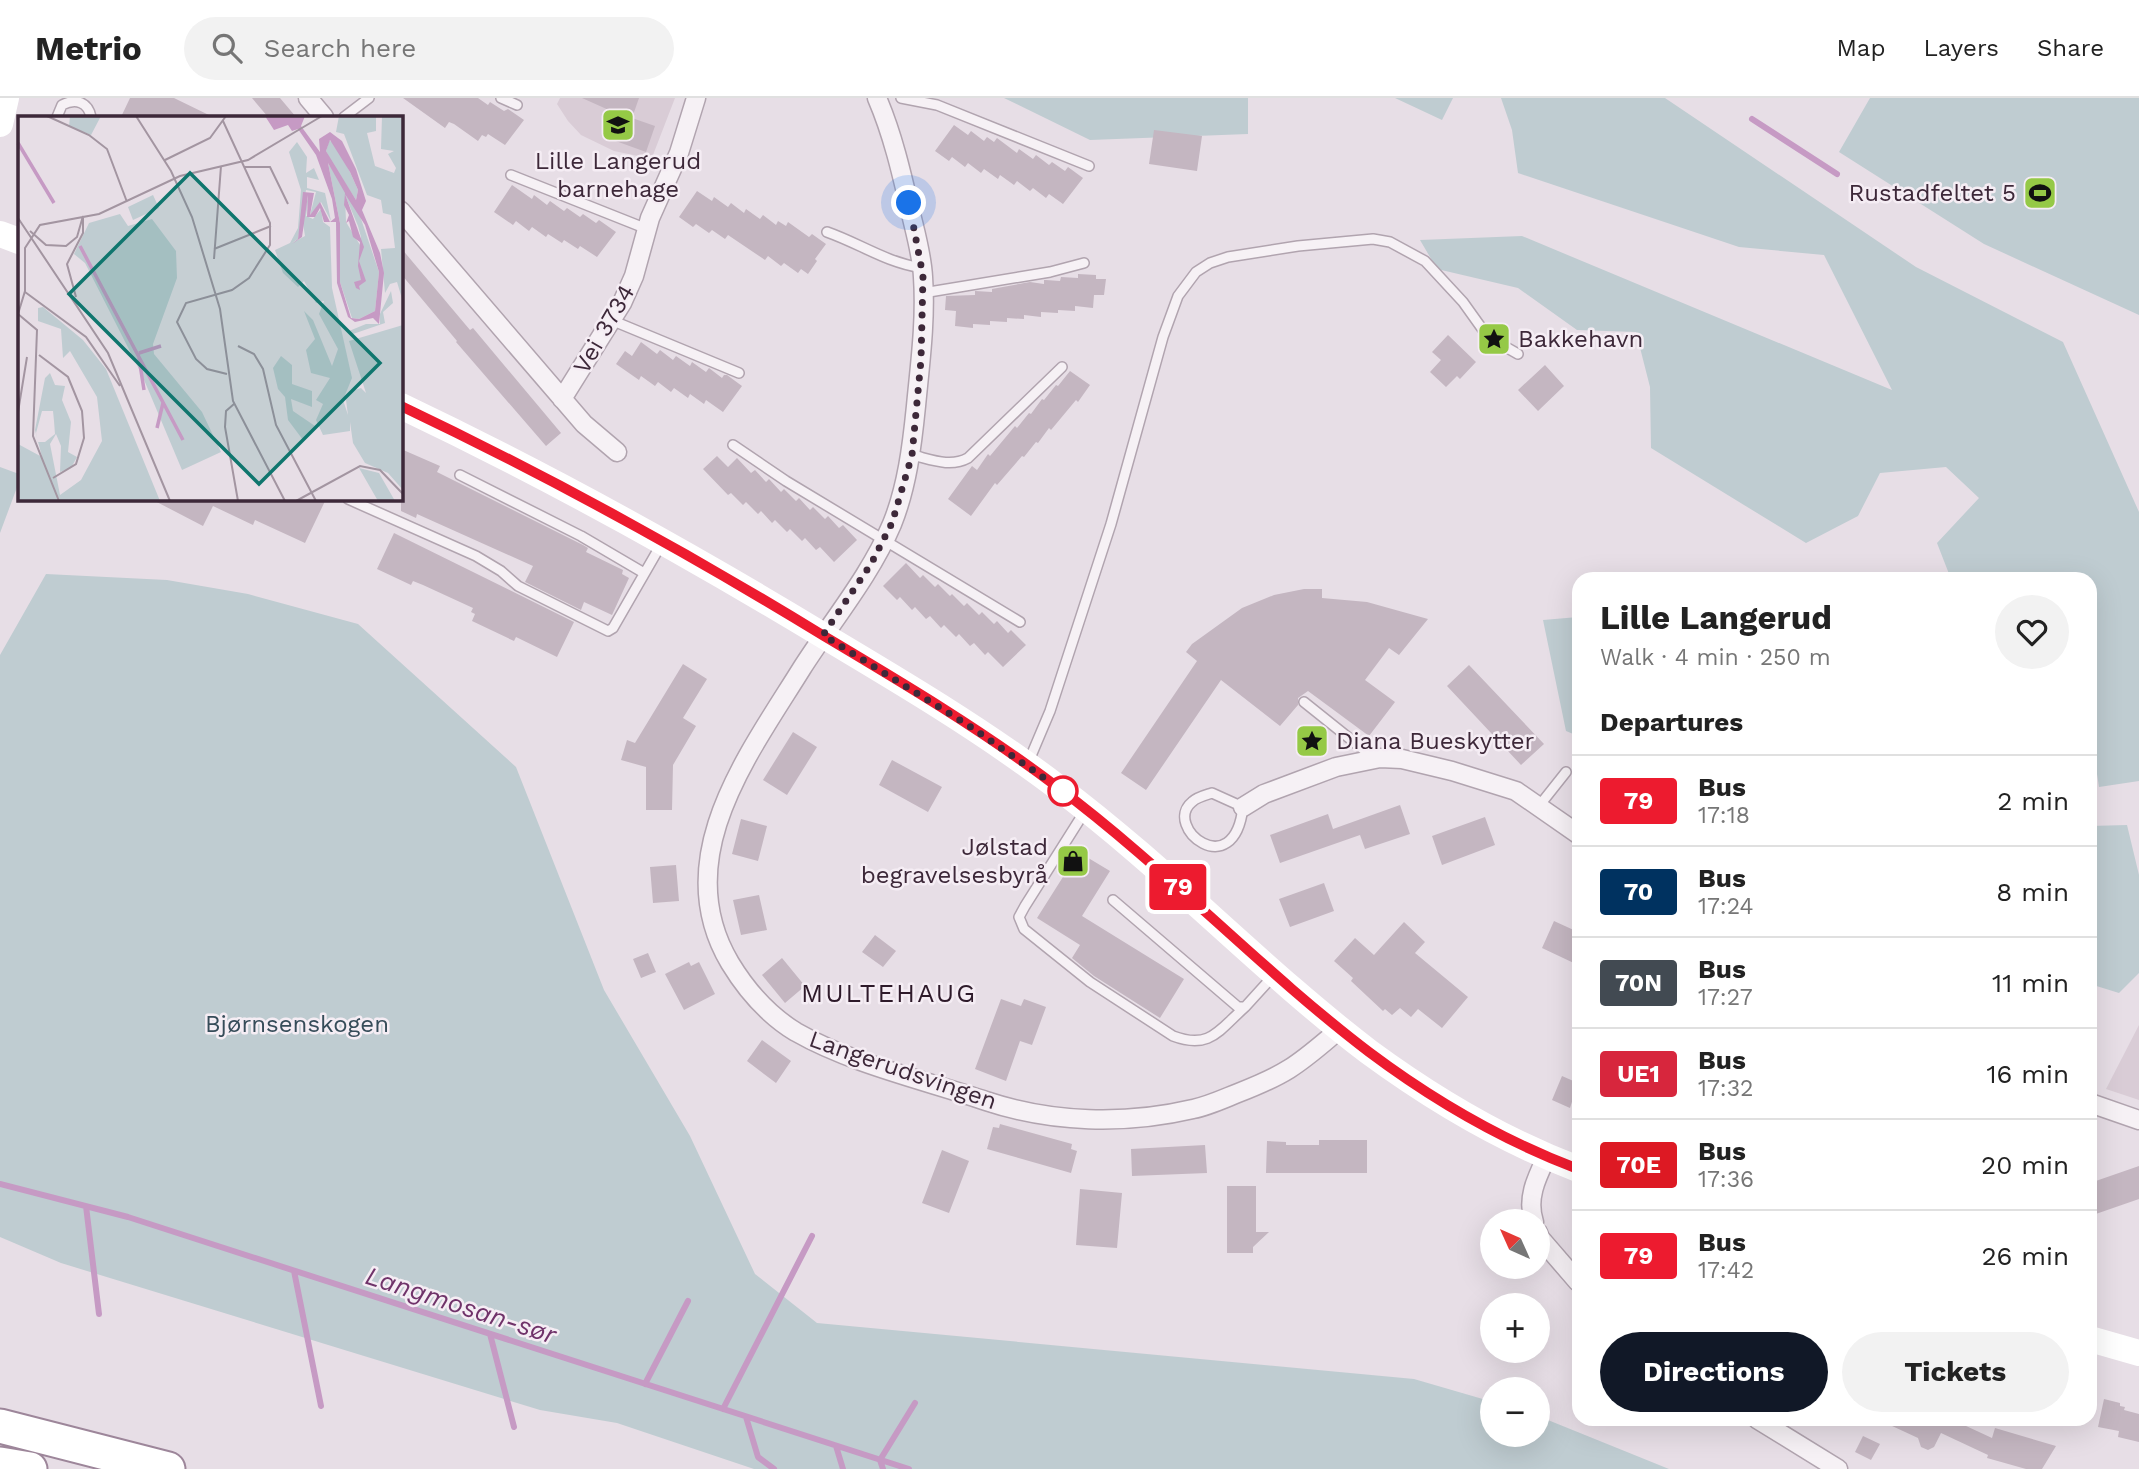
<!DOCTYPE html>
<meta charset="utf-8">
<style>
body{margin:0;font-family:"Work Sans",sans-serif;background:#f2f2f2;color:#222;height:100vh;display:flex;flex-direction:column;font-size:26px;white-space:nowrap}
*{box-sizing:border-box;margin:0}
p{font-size:23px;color:#767676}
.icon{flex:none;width:38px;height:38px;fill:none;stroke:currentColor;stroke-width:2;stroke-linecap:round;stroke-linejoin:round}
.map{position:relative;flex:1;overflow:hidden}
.sheet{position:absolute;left:1572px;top:474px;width:525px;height:854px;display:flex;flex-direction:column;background:#fff;border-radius:21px;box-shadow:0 7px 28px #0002}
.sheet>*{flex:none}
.badge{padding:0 14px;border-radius:5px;font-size:24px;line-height:46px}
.needle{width:46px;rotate:315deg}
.controls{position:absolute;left:1480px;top:1111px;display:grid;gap:14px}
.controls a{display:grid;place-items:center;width:70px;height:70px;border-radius:50%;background:#fff;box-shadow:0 7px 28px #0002;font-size:35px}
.you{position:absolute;width:35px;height:35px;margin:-18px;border:5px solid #fff;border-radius:50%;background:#1a73e8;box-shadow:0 0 0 10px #1a73e833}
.map>.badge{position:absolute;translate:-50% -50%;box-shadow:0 0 0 4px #fff}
h2{padding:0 28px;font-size:26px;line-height:63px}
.round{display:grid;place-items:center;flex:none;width:74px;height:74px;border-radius:37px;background:#f2f2f2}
.summary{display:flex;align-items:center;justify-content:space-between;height:119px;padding:0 28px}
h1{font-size:33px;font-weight:700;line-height:52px}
.action{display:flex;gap:14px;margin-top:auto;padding:14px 28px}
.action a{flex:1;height:80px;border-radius:42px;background:#111827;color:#fff;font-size:28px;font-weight:700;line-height:80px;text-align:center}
.action a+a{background:#f2f2f2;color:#222}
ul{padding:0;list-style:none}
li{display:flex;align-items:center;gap:21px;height:91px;padding:0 28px;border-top:2px solid #e0e0e0}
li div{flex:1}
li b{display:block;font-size:26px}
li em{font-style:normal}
li .badge{min-width:77px;font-weight:700;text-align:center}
header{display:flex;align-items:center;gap:42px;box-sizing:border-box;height:98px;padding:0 35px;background:#fff;border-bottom:2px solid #e0e0e0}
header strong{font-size:33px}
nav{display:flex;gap:38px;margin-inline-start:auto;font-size:24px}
.search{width:490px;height:63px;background:#f2f2f2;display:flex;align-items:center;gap:18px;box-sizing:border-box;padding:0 24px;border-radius:38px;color:#767676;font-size:26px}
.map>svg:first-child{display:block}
.built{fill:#d9ccd6}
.green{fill:#bfccd1}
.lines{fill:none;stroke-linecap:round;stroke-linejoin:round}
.stream{stroke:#c69ac4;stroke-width:6}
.building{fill:#c4b6c1}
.lane-casing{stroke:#b1a4af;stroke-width:12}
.street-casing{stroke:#b1a4af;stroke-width:21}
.highway-casing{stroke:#9d869a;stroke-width:37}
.lane{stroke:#f6f1f5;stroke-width:9}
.street{stroke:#f6f1f5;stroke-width:18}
.secondary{stroke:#fff;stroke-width:26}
.highway{stroke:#fff;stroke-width:33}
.line-casing{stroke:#fff;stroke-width:16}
.line{stroke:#ed1b2f;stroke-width:10}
.walk{stroke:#3d2839;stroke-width:7;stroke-dasharray:0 12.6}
.stop-dot{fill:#fff;stroke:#ed1b2f;stroke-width:3.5}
.labels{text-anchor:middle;stroke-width:5;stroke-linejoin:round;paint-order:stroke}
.poi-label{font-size:24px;fill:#3d2839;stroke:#f5edf4;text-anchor:end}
.street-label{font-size:24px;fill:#3d2839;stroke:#f5edf4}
.park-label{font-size:24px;fill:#364c59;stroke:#f5edf4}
.neighbourhood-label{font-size:26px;letter-spacing:2px;fill:#2e1a2a;stroke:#f5edf4}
.water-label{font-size:26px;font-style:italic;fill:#70336a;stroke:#f5edf4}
.inset-river{fill:none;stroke:#c69ac4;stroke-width:3.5}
.inset-road{fill:none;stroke:#a395a1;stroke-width:2}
.view{fill:#0f766e;fill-opacity:0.15;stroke:#0f766e;stroke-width:3.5}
.inset-edge{fill:none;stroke:#3d2839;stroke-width:3.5}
</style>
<header>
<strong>Metrio</strong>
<div class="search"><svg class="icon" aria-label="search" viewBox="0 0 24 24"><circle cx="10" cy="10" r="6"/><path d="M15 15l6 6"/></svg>Search here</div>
<nav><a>Map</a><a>Layers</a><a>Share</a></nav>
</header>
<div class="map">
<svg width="2139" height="1371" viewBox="0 0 2139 1371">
<rect width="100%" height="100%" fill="#e7dee6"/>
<path class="built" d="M560,0H675L653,57L638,58L614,53L581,37L568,23L557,6Z
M2139,927V1002L2106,991Z"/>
<path class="green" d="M1004,0H1248V36L1090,42Z
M1395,0H1453L1442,22Z
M1501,0H1665L1916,169L2063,244L2139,414V683L2099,689L2090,630V481H1951L1937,445L1979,400L1946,369L1880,375L1858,418L1806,445L1651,350L1650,289L1636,234L1577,232L1518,190L1437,171L1420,142L1522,138L1892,292L1824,157L1739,149L1518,75L1512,32Z
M1870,0H2139V217L1984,146L1839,54Z
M0,369L19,376V384L0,435Z
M46,476L167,482L248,496L358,526L516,669L604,892L690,1038L755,1176L817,1225L1414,1281L1493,1304V1337H1538V1318L1669,1371H754L617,1325L540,1312L61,1165L0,1139V557Z
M1578,519V638L1566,633L1543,522Z
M2127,727L2139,777V875L2119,895L2090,886V728Z"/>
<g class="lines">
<path class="stream" d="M1752,21L1837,76
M0,1086L128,1119L909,1371
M86,1108L99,1216
M294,1173L321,1308
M490,1236L514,1329
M645,1286L688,1203
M723,1311L812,1138
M746,1319L758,1359L774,1371
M836,1348L843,1371
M883,1371L880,1362L915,1305"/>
</g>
<path class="building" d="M130,0H174L213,19H121Z
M252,0H280L296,19H268Z
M403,0H478L488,7L490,4L504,13L508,11L524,22L505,47L488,36L486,39L482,37L478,43L454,26L449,24L445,30Z
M582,0H639L632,20L655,28L646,54L602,38L611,13Z
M954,27L968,37L971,33L984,43L987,39L994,44L997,40L1017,55L1019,51L1033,61L1036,57L1049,67L1052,64L1065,73L1068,69L1083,80L1063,106L1049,96L1046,100L1033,90L1030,93L1017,83L1014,87L1000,77L998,81L984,71L981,75L968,65L965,69L952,59L949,63L935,53Z
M1154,32L1202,38L1197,73L1149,66Z
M512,87L532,101L534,97L547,107L550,103L564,113L567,110L580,119L583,116L596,125L599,122L616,134L597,159L580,148L578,151L564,142L562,145L548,136L546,139L532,129L529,133L516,123L513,127L494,114Z
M697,93L712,103L714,99L728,109L731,105L744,115L746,111L760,121L763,117L776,127L778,123L786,128L788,124L809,139L812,136L826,146L815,161L817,163L808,176L801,171L798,175L784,165L781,168L768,158L765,162L728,137L725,141L712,132L709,135L696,126L693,129L679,119Z
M401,150L470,232L473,230L561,335L546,348L456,244L457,243L401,176Z
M1078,176L1096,177V181H1106L1104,197H1094L1093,210L1075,208V213L1058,212V215L1041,214V219L1024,217V221L1007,220V224L990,223V227L973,226V230L955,228L956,213L945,212L946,198L975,197V193L992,194V191L1030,184L1044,186V182H1046L1060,183L1061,179L1078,180Z
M1448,237L1476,264L1460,281L1457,278L1446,289L1430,274L1441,262L1432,254Z
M641,244L657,256L660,252L673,262L676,258L690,268L692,264L706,274L709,270L722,280L724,277H727L742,288L723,314L706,302L704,306L690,296L688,300L674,290L671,294L658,284L655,288L641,278L639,282L616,266L625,253L632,258Z
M1545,267L1564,288L1538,313L1518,292Z
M1070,273L1090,287L1078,304L1076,302L1051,332L1049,330L1038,345L1036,344L1024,359L1022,358L997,387L995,385L971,418L948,401L972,368L977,372L988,356L990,358L1015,328L1017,330L1029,315L1031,316L1042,301L1044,302L1056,287L1058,288Z
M401,351L440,368L437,374L583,447L588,450L586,454L623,472L622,476L629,480L612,517L584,504L581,512L525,484L533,468L417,416L416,420L401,413Z
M717,358L728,369L737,360L751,375L755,372L766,384L769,381L781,394L784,391L796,403L799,400L810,412L813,409L825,421L828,418L839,430L843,427L857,442L834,464L820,449L816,452L805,440L802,443L790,431L787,434L775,422L772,425L761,413L758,416L746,404L743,407L731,395L728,397L703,371Z
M151,401H326L305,445L255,422L253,427L213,408L203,428Z
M394,435L574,524L557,559L516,539L514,543L472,523L475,516L471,514L473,510L423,487L413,483L411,487L377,471Z
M906,465L920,480L923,477L935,489L938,486L950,498L952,496L964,508L967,505L979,517L982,514L994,526L997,523L1008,535L1011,532L1026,547L1003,569L988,554L985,557L974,545L970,548L959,536L956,539L944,527L941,530L930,518L926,521L915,509L912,512L900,499L897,502L883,488Z
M1304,491H1322V500L1367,504L1428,521L1399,557L1389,550L1365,582L1395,604L1369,638L1308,593L1298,600V607L1280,628L1221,582L1146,692L1121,675L1197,563L1186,554L1192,546L1242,510L1274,497Z
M683,566L707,581L683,620L696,628L673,667L672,712H646V669L621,662L627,642L635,645Z
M1469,567L1544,646L1521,667L1447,588Z
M793,634L817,649L787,697L763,682Z
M892,662L942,689L928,714L879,687Z
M1400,707L1410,736L1365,751L1360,737L1280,765L1270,737L1328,716L1333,731Z
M1485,719L1495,747L1442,767L1432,738Z
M741,721L767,728L758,763L732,756Z
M1075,752L1110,773L1082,818L1184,881L1160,920L1094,878L1072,860L1080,847L1037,820L1068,771L1065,768Z
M676,767L679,803L653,805L650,769Z
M1324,785L1334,813L1290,829L1279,801Z
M759,797L767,832L741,837L733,802Z
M1554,823L1578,834V867L1542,850Z
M1404,824L1425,844L1415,855L1468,899L1442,930L1418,911L1411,919L1400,910L1392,917L1385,911L1383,913L1351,883L1353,880L1334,863L1355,840L1374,857Z
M875,837L896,853L883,869L862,854Z
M648,855L656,874L641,880L633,861Z
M782,860L805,888L785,905L762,877Z
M689,864L691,868L699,864L715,896L684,912L665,876Z
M1001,901L1021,908L1024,901L1046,909L1032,947L1020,943L1006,983L975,971Z
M762,942L791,963L776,985L747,963Z
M1562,978L1578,985L1570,1010L1552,1002Z
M1000,1026L1072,1046L1071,1051L1077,1053L1071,1075L987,1051L993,1029L999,1030Z
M1319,1042H1367V1075H1266L1267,1043L1286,1044V1047H1319Z
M1205,1047L1207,1075L1132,1078L1131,1051Z
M942,1052L969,1063L949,1115L922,1105Z
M2139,1068V1101L2090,1118V1085Z
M1227,1088H1256V1134H1269L1253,1149V1155H1227Z
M1080,1091L1122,1095L1117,1150L1076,1147Z
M2104,1301L2120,1305V1308L2125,1309L2124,1312L2139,1316V1344L2118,1339L2119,1333L2098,1329Z
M1877,1321H1951L1992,1340L1995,1330L2056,1348L2042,1371H2026L1987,1360L1988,1357L1941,1335L1934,1349L1928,1352L1921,1349L1918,1340Z
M1863,1338L1880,1346L1871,1362L1855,1354Z"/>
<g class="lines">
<defs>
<path id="lane" d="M501,0L517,7
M901,0L937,7L1089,68
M57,19L62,7C76,0 88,4 91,19
M344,19L369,0
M511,77L647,131
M827,134C861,146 885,164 922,170
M923,195L1050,174L1084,165
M611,222L739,275
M733,347L786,383L1020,524
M912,357C930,361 950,370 968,360L1062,269
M460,377L581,438L644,475
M348,401L476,458L501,473L518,488L608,533L613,530L662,445
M1304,604L1374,660
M1028,665L1050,613L1111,426L1163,239L1178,198L1196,174L1210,165L1228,159L1298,148L1373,141L1390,144L1425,163L1463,204L1488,239L1518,256
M1212,695L1243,709C1234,787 1162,729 1192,704C1197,699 1206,697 1212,695Z
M1539,708L1566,674
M1085,713L1025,808L1019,819L1024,831L1090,884L1173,938C1210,952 1219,932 1245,909
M1113,802L1238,909H1245L1274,877"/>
<path id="street" d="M308,0L324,19
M877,0C893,37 902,77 911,116C916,137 922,158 923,179C926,222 920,266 916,308C912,348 907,389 892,426C870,478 832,523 802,570C748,657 668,761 730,865C747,893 768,917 796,934C852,966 924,982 986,1003C1052,1025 1125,1027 1193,1011C1208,1008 1223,1001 1238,995C1256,988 1273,981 1289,971C1308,959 1323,945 1340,931
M401,113L584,326L617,354
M562,301L622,205L634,178L650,120L679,55L696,0
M1243,709L1264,696L1336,669L1380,660L1402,661L1452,673L1516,693L1578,736
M2090,1005L2139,1022
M1534,1124C1526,1100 1537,1079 1547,1058
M1538,1135L1540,1140L1578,1184
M1757,1321L1838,1371"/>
<path id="highway" d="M0,1328L168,1371
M0,1366L30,1371"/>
</defs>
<use href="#lane" class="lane-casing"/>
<use href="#street" class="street-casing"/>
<use href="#highway" class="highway-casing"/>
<use href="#lane" class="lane"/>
<use href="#street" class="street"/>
<path class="secondary" d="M0,26L6,0
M0,136L19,143
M401,308C546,377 687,455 824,538C903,585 982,632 1056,688C1166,770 1260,871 1369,954C1433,1001 1504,1043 1578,1071
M2090,1241L2139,1255"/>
<use href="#highway" class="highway"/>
</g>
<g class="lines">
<defs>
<path id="line" d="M401,308C546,377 687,454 824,538C903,585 982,632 1056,688C1166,770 1260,871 1369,954C1433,1002 1504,1043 1578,1071"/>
</defs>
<use href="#line" class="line-casing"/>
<use href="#line" class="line"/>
<path class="walk" d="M909,105L923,178L921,262L912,357L892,425L871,466L823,537L968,627L1070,698L1063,693"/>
</g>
<defs>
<symbol id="school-square" viewBox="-11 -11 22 22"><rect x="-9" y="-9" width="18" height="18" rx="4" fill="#95c946" stroke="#f5edf4"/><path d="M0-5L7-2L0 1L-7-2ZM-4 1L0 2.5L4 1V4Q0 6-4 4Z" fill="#111"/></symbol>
<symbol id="stadium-square" viewBox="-11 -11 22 22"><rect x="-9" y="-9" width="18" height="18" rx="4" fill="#95c946" stroke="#f5edf4"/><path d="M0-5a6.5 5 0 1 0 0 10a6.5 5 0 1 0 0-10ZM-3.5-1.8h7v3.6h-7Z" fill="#111"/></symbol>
<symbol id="sight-square" viewBox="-11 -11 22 22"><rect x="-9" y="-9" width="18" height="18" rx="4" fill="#95c946" stroke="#f5edf4"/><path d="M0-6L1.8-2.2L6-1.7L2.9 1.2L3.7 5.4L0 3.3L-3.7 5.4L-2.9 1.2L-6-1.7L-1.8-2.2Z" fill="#111"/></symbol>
<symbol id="shop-square" viewBox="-11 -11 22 22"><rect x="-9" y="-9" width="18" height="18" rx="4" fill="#95c946" stroke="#f5edf4"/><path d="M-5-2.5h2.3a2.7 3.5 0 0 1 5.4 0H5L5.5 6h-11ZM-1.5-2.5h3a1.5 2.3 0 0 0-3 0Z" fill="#111"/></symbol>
</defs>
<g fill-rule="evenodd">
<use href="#school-square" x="599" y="8" width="38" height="38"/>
<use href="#stadium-square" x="2021" y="76" width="38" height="38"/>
<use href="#sight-square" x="1475" y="222" width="38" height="38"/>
<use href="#sight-square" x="1293" y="624" width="38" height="38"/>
<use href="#shop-square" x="1054" y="744" width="38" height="38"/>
</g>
<circle class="stop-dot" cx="1063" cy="693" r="14"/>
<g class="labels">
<g class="poi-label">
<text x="618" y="71" text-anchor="middle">Lille Langerud<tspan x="618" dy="28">barnehage</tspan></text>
<text x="2016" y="103">Rustadfeltet 5</text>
<text x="1518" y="249" text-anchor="start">Bakkehavn</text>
<text x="1336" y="651" text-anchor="start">Diana Bueskytter</text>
<text x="1048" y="757">Jølstad<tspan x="1048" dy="28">begravelsesbyrå</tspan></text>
</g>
<g class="street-label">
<text transform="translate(604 231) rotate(-60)" y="8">Vei 3734</text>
<text transform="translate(903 972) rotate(19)" y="8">Langerudsvingen</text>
</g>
<g class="park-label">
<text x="297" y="934">Bjørnsenskogen</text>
</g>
<g class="neighbourhood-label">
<text x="889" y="904">MULTEHAUG</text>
</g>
<g class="water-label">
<text transform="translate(461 1207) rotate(18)" y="9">Langmosan-sør</text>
</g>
</g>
<g transform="translate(18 18)">
<rect width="385" height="385" fill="#e7dee6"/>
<path d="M52,0H83L73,19L51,10ZM321,0H358V15L349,17L357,50L376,57L378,52L370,38L376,35L363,33L364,0H385V186L379,166L372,168L367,177L363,133L377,132L373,99L365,97L363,84L349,79L326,18L318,16ZM311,25L317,26L332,56L340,74L338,84L314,47L308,35ZM279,26L289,41L288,57L296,52L301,64L289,61V72L307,77L313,105L303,86L292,99L298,76L288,74L280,123L274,127L287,120L284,101L291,79L288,100L295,103L303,93L305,106L312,111L314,172L334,262L325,284L330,299L328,284L333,275L343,272L348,277L331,225L385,209V374L370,357L347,347L335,327L332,306V315L305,319L298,304L305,288L298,284L312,262L293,257L288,234L297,223L286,195L295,204L314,250L320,233L301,198L306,185L298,187L286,165L280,171L265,157L257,134L272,127L280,112L283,74L271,36ZM310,47L340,94L361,156L357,195L341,203L334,202L322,166V107ZM327,79L340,110L343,121L342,129L328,106ZM135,79L141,92L115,104L110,91ZM102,98L110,110L134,103L158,135L159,162L135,228L136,238L184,296L203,336L164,354L124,259L67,147L56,138L71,107ZM373,175L375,187L365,196L367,207L332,219L331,215L348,208H362V198ZM25,191L65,224L88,253L142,385H0V328L24,341L17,314L27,262L32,257L37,269L47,270L44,284L53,306L50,336L59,341L53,352L42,356L43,330L38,318L32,328L42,379L63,364L84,325L79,281L52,235L45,242L43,213L20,205V192ZM24,295H35L36,305L37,318L27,326H20L18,317ZM263,240L274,249V268L294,275V291L273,283L275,295L297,310L285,324L270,304L267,281L260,273L255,252ZM341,352L361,357L377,385H360Z" fill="#bfccd1" fill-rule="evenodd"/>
<path d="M247,0H287L283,10L302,36L301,23L312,16L324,25L338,53L348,85L344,94L362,137L366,157L361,208L355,202L337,206L330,201L319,167L318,106H306L302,92L297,101H289L290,79L284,121L274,128L280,123L285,76L296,77L292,99L302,86L312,106L317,102L314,83L298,39L280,13L274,15L270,9L256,14ZM312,24L332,56L340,74L338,84L308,35ZM310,47L327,77L326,89L331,99L328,107L331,105L335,121L342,126L340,150L343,164L336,166L338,172L342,174L341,170L348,165L341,145L346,131L327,78L347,109L361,156L357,195L341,203L333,202L322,166V107Z" fill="#c69ac4" fill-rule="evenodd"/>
<path class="inset-river" d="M0,27L36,87M62,130L165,324M121,237L143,230M121,242L126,274M139,312L145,287"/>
<path class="inset-road" d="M29,0L71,19L89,33L109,86M118,0L153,55L174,101L202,193L215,285L267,385M205,5L252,107V129L231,162L214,174L168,187L159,206L178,243L189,253L209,258M147,44L192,22L208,0M227,51H252L270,88M0,102L90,237L152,385M12,115L28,129L48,130L59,121L65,100V117L49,148L58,181M196,133L253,110M196,143L203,50M7,176L68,221L102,270M0,198L19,214L15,320L41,385M0,198L7,175V132L22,109L81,98L162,60L230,44L304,0M220,230L236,238L245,253L258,309L298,385M21,239L50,261L64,295L66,322L58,348L35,362M216,288L208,295L207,311L220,385M0,296L9,241M278,385L342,350L362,354L385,378"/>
<path class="view" d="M172,57L362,247L241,368L51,178Z"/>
<rect width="385" height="385" class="inset-edge"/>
</g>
</svg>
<div class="controls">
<a><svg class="needle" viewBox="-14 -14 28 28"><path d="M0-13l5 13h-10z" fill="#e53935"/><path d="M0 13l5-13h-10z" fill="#767676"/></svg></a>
<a>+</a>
<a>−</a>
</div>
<div class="you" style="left:909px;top:105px"></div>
<b class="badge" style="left:1178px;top:789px;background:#ed1b2f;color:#fff">79</b>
<section class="sheet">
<div class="summary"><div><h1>Lille Langerud</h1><p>Walk · 4 min · 250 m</p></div><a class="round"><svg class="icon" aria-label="heart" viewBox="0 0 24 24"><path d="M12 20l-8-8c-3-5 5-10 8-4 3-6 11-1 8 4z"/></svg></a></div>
<h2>Departures</h2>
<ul>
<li><span class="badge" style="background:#ed1b2f;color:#fff">79</span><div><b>Bus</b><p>17:18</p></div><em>2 min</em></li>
<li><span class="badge" style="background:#003260;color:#fff">70</span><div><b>Bus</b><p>17:24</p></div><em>8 min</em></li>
<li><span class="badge" style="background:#424a52;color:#fff">70N</span><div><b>Bus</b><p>17:27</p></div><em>11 min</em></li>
<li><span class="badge" style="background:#d7263d;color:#fff">UE1</span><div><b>Bus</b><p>17:32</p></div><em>16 min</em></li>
<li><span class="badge" style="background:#dd1923;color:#fff">70E</span><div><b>Bus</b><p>17:36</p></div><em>20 min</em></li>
<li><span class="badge" style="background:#ed1b2f;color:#fff">79</span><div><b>Bus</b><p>17:42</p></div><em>26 min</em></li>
</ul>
<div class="action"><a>Directions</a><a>Tickets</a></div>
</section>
</div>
